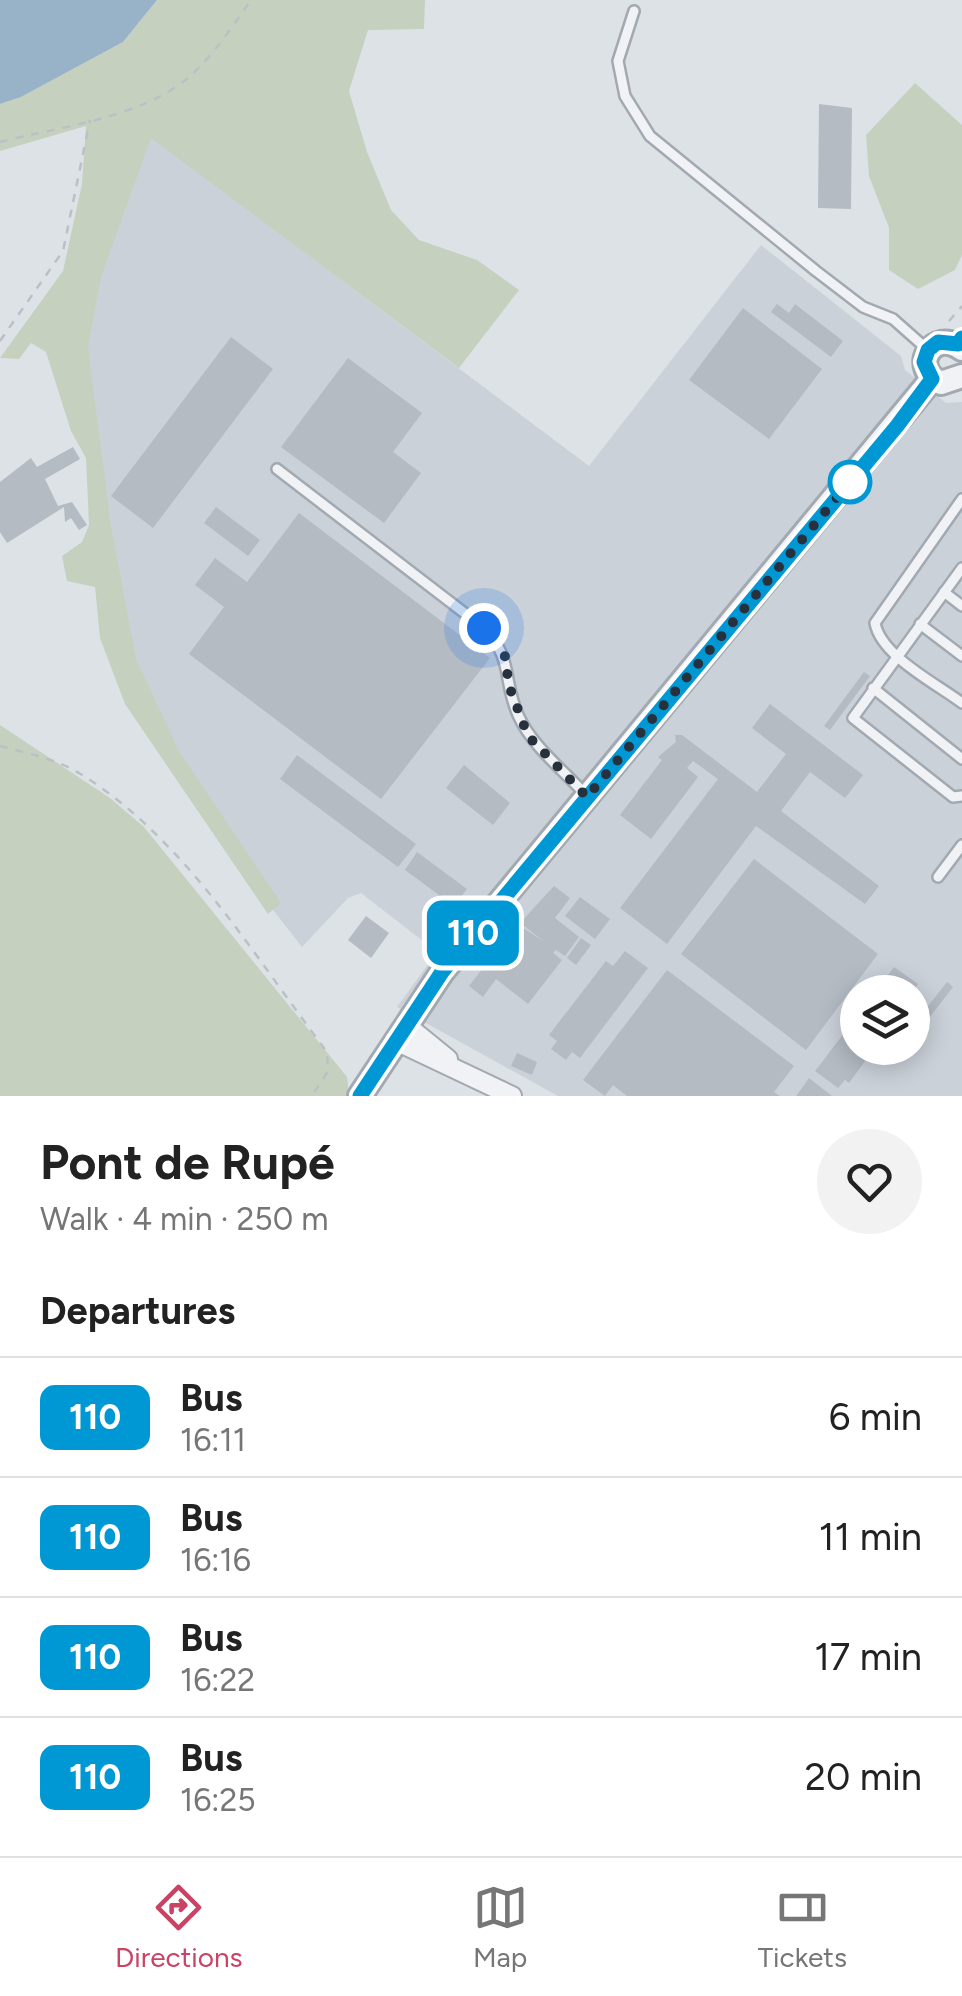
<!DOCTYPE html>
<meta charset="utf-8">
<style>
body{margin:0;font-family:Figtree,sans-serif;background:#f2f2f2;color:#222;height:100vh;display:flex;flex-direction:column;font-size:38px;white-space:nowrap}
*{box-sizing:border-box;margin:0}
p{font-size:32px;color:#767676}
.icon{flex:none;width:55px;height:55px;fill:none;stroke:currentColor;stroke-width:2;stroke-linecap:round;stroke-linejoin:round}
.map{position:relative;height:1096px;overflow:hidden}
.side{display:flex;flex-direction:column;background:#fff;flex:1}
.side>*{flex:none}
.badge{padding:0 20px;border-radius:15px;font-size:35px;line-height:65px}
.tools{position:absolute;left:840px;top:975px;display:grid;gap:20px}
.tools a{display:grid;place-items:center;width:90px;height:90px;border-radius:50%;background:#fff;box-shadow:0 5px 25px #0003;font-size:50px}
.you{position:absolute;width:50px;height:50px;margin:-25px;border:8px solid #fff;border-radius:50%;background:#1a73e8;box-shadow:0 0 0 15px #1a73e833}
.map>.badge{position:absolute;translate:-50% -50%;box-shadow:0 0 0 5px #fff}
h2{padding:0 40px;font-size:38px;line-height:90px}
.round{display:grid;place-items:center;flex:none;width:105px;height:105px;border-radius:52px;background:#f2f2f2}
.summary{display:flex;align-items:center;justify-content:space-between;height:170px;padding:0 40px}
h1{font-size:48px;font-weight:700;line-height:75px}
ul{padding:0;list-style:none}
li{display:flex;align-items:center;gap:30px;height:120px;padding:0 40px;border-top:2px solid #e0e0e0}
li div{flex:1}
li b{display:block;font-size:38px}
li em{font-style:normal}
li .badge{min-width:110px;font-weight:700;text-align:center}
.tabs{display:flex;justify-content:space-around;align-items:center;height:140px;border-top:2px solid #e0e0e0;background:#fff;font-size:28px;color:#767676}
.tabs a{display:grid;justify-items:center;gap:5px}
.tabs .active{color:#cb4364}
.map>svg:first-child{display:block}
.built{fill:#cbd1d9;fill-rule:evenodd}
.green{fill:#c5d1be}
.water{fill:#98b3c7}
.building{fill:#b4bbc3}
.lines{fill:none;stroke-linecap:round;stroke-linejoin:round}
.service-casing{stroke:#a3a9b1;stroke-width:14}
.minor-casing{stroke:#a3a9b1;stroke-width:22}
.tertiary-casing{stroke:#a3a9b1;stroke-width:28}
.path{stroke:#bcc0c5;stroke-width:2.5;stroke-dasharray:8 8;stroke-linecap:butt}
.service{stroke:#f0f2f5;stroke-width:9}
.minor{stroke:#f0f2f5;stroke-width:18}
.tertiary{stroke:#f0f2f5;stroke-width:22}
.line-casing{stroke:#fff;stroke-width:22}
.line{stroke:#0098d4;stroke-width:15}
.walk{stroke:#27313d;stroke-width:10;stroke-dasharray:0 18}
.stop-dot{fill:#fff;stroke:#0098d4;stroke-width:5}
</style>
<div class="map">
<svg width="962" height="1096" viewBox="0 0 962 1096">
<rect width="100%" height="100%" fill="#dde2e7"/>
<path class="built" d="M123,116L589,466L761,245L901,356L905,370L946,403L962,402V1096H558L397,1007L437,952L361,893L348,898L302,947L245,874L118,675L67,284ZM858,992H912V1048H858Z"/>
<path class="green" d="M157,0H425L424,29L368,30L349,91L367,152L391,210L419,240L477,260L519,290L459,368L151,138L101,277L88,348L111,526L136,659L179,751L281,903L268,914L125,704L100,638L95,587L67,581L62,556L82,542L89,525L86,458L71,431L46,352L31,343L19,359L0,358L63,271L82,184L86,126L0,151V104L21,97L123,42Z
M915,83L962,125V255L955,270L918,289L889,270V228L869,176L866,135Z
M0,725L110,798L144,827L347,1077L349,1096H0Z"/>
<path class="water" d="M0,0H157L123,42L21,97L0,104Z"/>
<path class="building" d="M819,104L852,108L851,209L818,208Z
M777,304L789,313L795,304L843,341L831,357L771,312Z
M743,308L822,369L769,439L689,380Z
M231,337L273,369L153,528L111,496Z
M348,358L422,413L393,452L421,473L384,523L281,447Z
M73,447L80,459L45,479L58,506L72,502L87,525L79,530L71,518L65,522L64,507L7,543L0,532V482L31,458L37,467Z
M216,507L260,540L248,556L204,523Z
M299,513L490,658L381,799L189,654L224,607L195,585L215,558L247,582Z
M864,672L870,676L830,730L824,726Z
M770,704L863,775L845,798L810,772L781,811L879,886L865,904L756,826L667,944L620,908L718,779L693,761L687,768L698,777L651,839L620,815L662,760L658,757L676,742L675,735H682L757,792L786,754L752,728Z
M297,755L416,844L398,867L280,779Z
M464,765L510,803L493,825L446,788Z
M417,852L467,889L454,906L405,870Z
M754,859L878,954L806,1050L681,954Z
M554,886L570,898L555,918L579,937L565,956L556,950L553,953L562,960L528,1004L496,979L483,997L469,986L517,924L545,942L520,923Z
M580,897L610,919L595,939L565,916Z
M366,916L389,933L371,958L348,940Z
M581,938L591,945L576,965L567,958Z
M625,951L648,968L580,1058L572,1052L566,1060L551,1049L557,1041L549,1035L606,961L613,966Z
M894,967L918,984L912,992H875Z
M667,970L794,1066L774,1092L780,1096H627L613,1085L605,1096L583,1080Z
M947,982L953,987L920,1030L913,1025Z
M858,1015V1048L874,1049L849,1083L845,1080L838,1088L815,1071Z
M517,1053L537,1062L532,1075L511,1066Z
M809,1078L832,1096H796Z"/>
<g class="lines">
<defs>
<path id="service" d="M634,11L618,61L625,96L650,136L816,271L863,307L893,319L928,350
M277,469L484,628C514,660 502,678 518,715C532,746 562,769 585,794
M962,499L875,623C881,656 937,684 962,703
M962,568L853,718L953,797L962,796
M944,592L962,606
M920,624L962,656
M873,688L962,759
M938,877L962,845"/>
<path id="minor" d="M405,1024L448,1059
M394,1040L512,1096"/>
<path id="tertiary" d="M962,349C933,327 908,368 941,383L962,376
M360,1096L442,972L932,379"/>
</defs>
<use href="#service" class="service-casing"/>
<use href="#minor" class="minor-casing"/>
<use href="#tertiary" class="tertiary-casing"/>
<path class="path" d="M0,142C59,127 140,118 188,78C213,56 232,27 251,0
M949,321L962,306
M0,341L63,251L90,120
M0,746C26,753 56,759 79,773C185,838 253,955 327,1052L328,1071L312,1096"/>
<use href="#service" class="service"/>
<use href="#minor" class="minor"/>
<use href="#tertiary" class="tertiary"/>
</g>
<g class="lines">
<defs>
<path id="line" d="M360,1096L442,972L897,426L932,379L924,362L928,350L938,342L958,344L962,338"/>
</defs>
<use href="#line" class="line-casing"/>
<use href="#line" class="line"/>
<path class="walk" d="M484,628L504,650L509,686L528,736L587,797L850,482"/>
</g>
<circle class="stop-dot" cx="850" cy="482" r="20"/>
</svg>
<div class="tools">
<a><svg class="icon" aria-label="layers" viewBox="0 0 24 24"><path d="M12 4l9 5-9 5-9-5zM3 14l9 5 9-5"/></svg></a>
</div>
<div class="you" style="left:484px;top:628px"></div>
<b class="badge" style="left:473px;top:933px;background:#0098d4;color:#fff">110</b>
</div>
<section class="side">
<div class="summary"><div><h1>Pont de Rupé</h1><p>Walk · 4 min · 250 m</p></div><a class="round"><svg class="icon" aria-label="heart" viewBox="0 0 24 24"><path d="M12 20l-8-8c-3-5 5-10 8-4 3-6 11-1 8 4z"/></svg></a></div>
<h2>Departures</h2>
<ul>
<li><span class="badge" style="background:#0098d4;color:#fff">110</span><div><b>Bus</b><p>16:11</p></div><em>6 min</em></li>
<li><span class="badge" style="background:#0098d4;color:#fff">110</span><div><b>Bus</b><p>16:16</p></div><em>11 min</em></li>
<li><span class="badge" style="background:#0098d4;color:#fff">110</span><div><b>Bus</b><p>16:22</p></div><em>17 min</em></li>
<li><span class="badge" style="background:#0098d4;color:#fff">110</span><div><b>Bus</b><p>16:25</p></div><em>20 min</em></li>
</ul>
</section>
<nav class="tabs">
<a class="active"><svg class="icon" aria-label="directions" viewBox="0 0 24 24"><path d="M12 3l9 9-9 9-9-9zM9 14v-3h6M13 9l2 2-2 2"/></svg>Directions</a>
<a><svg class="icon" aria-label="map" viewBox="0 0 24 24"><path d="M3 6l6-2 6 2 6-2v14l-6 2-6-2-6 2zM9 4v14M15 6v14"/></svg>Map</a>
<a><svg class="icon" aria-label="tickets" viewBox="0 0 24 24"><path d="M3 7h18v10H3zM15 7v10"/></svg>Tickets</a>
</nav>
